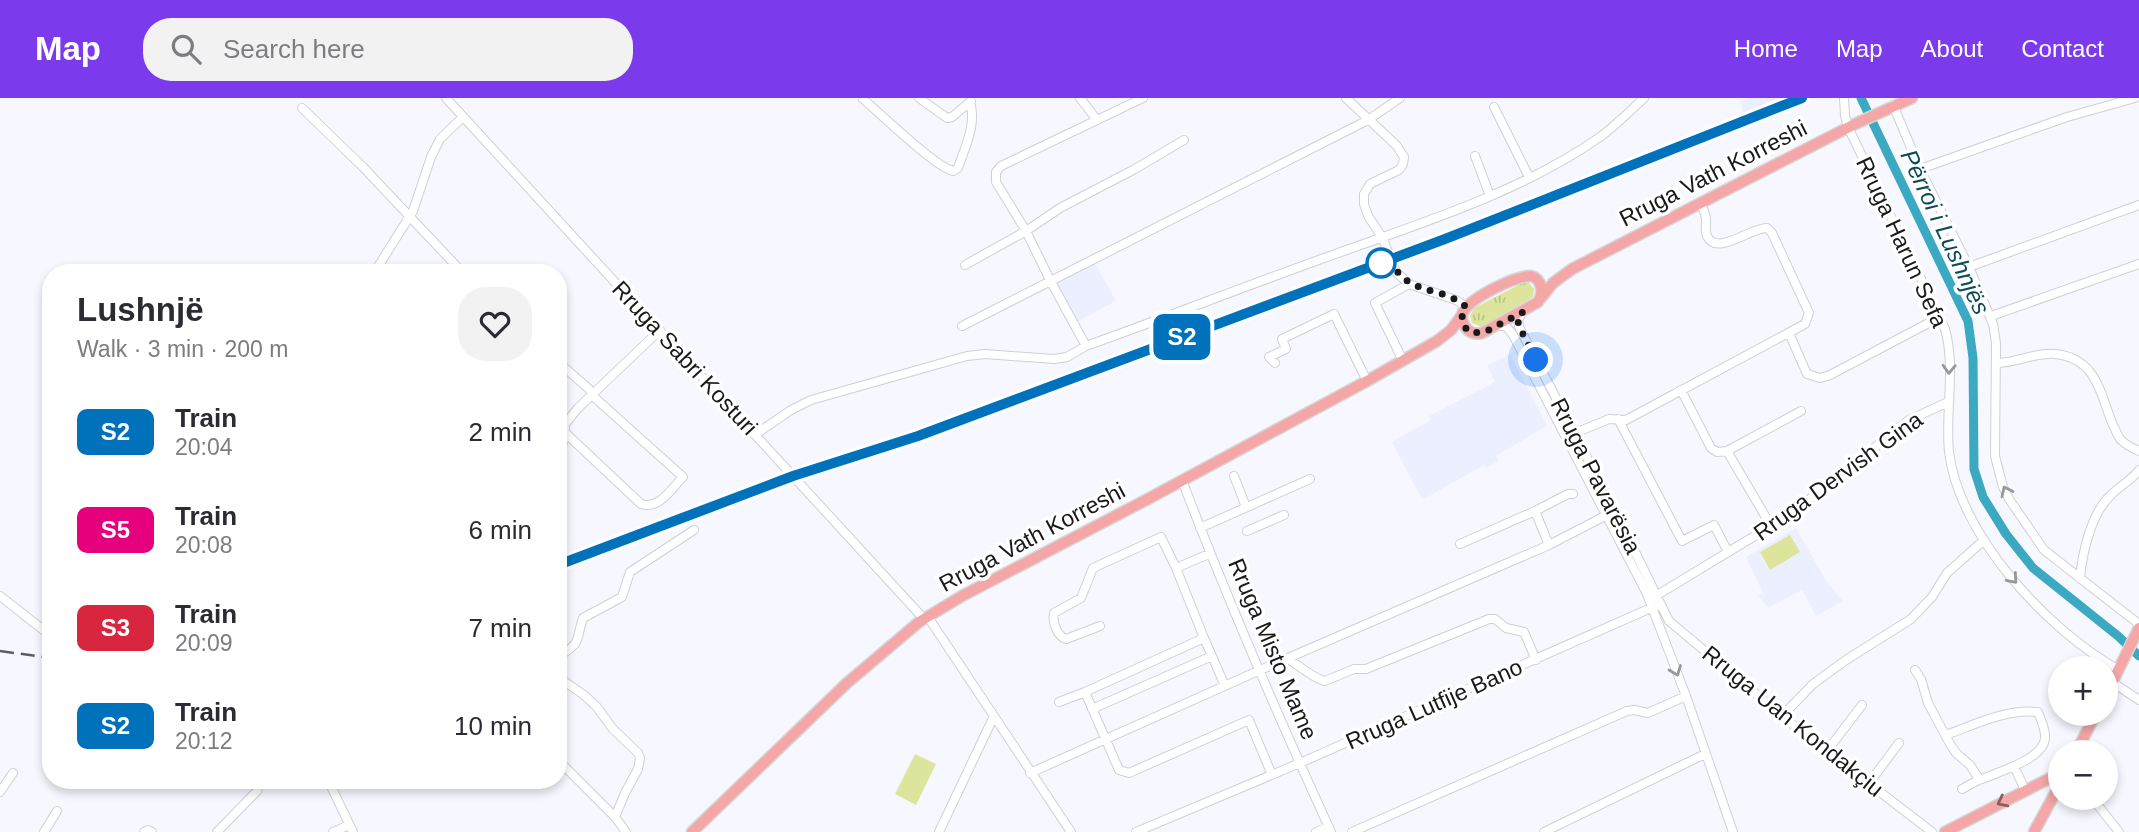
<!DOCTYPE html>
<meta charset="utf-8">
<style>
body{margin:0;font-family:Arial,sans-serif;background:#f2f2f3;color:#2b2b33;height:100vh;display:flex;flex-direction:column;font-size:26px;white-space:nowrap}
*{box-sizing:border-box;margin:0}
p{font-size:23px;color:#7c7c81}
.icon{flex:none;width:38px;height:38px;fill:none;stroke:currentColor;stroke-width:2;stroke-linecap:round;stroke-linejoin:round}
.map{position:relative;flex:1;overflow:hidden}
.drawer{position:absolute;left:42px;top:166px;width:525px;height:525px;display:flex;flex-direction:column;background:#fff;border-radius:28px;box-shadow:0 4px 10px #0003}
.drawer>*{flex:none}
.badge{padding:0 14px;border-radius:10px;font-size:24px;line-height:46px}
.controls{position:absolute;left:2048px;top:558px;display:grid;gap:14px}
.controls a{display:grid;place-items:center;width:70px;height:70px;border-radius:50%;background:#fff;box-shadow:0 4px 10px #0003;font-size:35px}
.you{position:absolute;width:35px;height:35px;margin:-18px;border:5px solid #fff;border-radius:50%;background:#1a73e8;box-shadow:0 0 0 10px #1a73e833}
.map>.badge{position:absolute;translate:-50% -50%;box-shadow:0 0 0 4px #fff}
.round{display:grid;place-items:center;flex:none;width:74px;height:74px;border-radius:28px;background:#f2f2f3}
.head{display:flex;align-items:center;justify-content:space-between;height:119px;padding:0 35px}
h1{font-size:33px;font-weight:600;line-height:52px}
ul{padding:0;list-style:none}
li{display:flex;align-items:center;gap:21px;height:98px;padding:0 35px}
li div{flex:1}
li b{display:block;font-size:26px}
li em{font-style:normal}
li .badge{min-width:77px;font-weight:700;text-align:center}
header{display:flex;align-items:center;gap:42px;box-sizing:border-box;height:98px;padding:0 35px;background:#7c3aed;color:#fff}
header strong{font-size:33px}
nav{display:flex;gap:38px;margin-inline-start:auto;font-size:24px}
.search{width:490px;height:63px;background:#f2f2f3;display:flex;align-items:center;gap:18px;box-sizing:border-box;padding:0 24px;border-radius:28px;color:#7c7c81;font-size:26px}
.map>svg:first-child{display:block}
.built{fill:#ecefff}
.grass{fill:url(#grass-tufts)}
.pitch{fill:#dde59d}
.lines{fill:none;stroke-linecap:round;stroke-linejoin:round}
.canal{stroke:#3ba9c1;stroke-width:9}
.minor-casing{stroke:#cecfd8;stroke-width:10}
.major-casing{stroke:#d6d6d6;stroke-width:13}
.minor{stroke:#fff;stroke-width:8}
.major{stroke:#f4a7a6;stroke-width:10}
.rail{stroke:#5c5c61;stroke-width:2.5;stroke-dasharray:14 7;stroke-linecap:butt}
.oneway{stroke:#989899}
.oneway2{stroke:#866061}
.line-casing{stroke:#fff;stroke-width:16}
.line{stroke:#0072bc;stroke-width:10}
.walk{stroke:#19191c;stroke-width:7;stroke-dasharray:0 12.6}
.stop-dot{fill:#fff;stroke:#0072bc;stroke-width:3.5}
.labels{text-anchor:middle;stroke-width:7;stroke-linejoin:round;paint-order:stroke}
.street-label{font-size:23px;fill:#19191c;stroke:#fff}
.water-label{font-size:24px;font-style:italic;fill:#0b4b58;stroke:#fff}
</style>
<header>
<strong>Map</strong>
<div class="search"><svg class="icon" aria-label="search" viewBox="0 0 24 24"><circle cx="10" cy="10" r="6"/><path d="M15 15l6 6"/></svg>Search here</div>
<nav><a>Home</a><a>Map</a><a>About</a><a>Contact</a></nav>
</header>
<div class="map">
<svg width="2139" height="734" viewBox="0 0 2139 734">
<defs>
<pattern id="grass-tufts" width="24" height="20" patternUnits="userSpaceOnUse" patternTransform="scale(1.75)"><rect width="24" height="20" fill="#dde59d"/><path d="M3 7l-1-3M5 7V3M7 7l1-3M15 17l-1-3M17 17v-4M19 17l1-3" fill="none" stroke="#bdc487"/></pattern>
</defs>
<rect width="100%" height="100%" fill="#f7f8ff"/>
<path class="built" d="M1748,0H1799L1745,19L1740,3Z
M1095,165L1116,203L1077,224L1056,186Z
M1510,256L1547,328L1496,358L1498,363L1486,370L1484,367L1422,402L1392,344L1431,322L1429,318L1495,284L1487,268Z
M1796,430L1825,481L1843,503L1816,518L1802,492L1768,510L1758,498L1763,495L1746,459Z"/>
<path class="grass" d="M1524,184L1529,185L1534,191L1533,199L1481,229L1472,225L1470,218L1474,210Z"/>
<path class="pitch" d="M1790,437L1800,454L1770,472L1760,454Z
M915,656L936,666L916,707L895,696Z"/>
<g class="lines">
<path class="canal" d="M1861,0L1968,223L1973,260L1974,371L1983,399L2006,436L2033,470L2118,538L2139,558"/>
<defs>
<path id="minor" d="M446,0L924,521
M919,0L947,20L952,19L971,3
M1080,0L1097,22
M1346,0L1397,48L1404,59L1403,66L1399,72L1370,86L1364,96V106L1368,118L1382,139L1396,174L1409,186
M1844,0L1845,18L1848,29L1945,231C1956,269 1945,315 1949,354C1959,437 2048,533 2119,572
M863,1C881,16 934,68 953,73L958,70C965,49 977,26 970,4
M1893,7L1920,71L1969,169L1993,226L1996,245L1995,358L2003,389L2009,401L2044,452L2139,526
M1494,9L1529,79
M302,10L363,69L463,175
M1475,58L1490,98
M1920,71L2067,19L2135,0
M965,167L1026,133L1060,110L1135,71L1184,42
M1969,169L2139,107
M374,175L413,113L431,59L440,41L463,19
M1523,213L1518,222L1519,229L1615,413L1669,523L1798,631L1932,734
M1991,218L2139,166
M962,228L1368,22L1400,0
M1497,228H1506L1513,237L1647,496L1686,598L1733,734
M1789,235L1807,276L1820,280L1830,277L1940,219
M1086,248L1050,182L1026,133L996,84V74L1001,68L1143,0
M1403,263L1375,205L1409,186L1456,202L1466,209
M558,264L589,291L594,299L683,379C671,391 659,412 641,406L558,328
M1275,265L1269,259L1286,251L1282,241L1334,216L1367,283
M1996,265C2016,265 2036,254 2055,256C2097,260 2100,296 2113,327C2116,332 2117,338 2121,342C2126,347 2132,350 2139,353
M1681,292L1711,350L1717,354L1727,353
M1618,321L1682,443L1714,427L1728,454
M1575,335L1609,321L1626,322L1805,226L1809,215L1772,135L1767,130C1751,129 1717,159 1707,138C1705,133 1706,127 1706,122C1706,116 1703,111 1701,106
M756,336L791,312L811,302L967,258L985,256L1054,261L1067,259L1086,248C1167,219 1246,188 1327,159C1418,126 1520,95 1600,39C1615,28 1630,13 1644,0
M558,359L564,342L565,326L578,310L660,232
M1234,378L1246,409
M1182,382C1227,501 1278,618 1331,734
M1535,413L1549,447
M1771,428L1727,353L1801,313
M1200,430L1310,381
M1247,433L1284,417
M1460,446L1535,413L1568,396H1573
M1209,456L1176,470L1204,540L1085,594L1119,672L1129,675L1249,622L1272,677
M2080,481C2082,456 2091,416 2110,398C2119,388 2131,383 2139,372
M0,498L51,538
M1654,499L1791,416L1909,322L1948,304
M928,519L1071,734
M1100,528L1066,541C1057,538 1052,524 1054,515L1081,500L1093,470L1161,439L1176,470
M1204,540L1225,588
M558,559C583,543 575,544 583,520L622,499L630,474L694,432
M1287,560C1298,567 1314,581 1325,583L1354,571H1366L1489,521H1495L1506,530L1524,534L1536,562
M1915,572L1921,581L1928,605L1950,646L1956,655L1970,667L1979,681
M558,579L584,597L596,608L613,631L638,655L640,660L638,671L625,695L615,719
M2112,584L2139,602
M1059,604L1085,594
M1092,611L1212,558
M1782,618L1813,586L1846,562L1911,521L1932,499L1947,475L1983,443
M1946,637C1976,626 2006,611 2038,614C2041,622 2046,632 2045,640C2044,661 1998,674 1982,681C1975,683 1968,688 1962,691
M1827,653L1862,607
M558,662L615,719L626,734
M2014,668L2025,692
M1030,675L1258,573L1549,447L1607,417
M328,682L353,734
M1869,685L1899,645
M0,694L13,675
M2092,700L2119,734
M44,734L57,713
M144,734L148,732L152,734
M217,734L257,693L259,688L257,682
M333,734L349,727
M939,734L994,618
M1136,734L1300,665L1660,506
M1316,734L1328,729
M1352,734L1627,613L1634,612L1648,615L1686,598
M1544,734L1705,656"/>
<path id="major" d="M1531,178C1542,181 1544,195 1538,204L1482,235C1471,237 1465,232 1462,221C1462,216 1462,215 1465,211C1475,198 1515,178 1531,178Z
M1541,200L1553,185L1572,171L1855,26L1912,0
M2105,599L2139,530
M2076,654L2096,616
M692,734L847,585L919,524L962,498L1146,402L1367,283L1437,243L1451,232L1462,217
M1945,734L2060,675
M2034,734L2060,686"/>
</defs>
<use href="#minor" class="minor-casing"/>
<use href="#major" class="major-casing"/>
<use href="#minor" class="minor"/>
<use href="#major" class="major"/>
<path class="rail" d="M558,467L793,378L879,352L1445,141L1802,0
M0,553L51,560"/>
</g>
<defs><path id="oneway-chevron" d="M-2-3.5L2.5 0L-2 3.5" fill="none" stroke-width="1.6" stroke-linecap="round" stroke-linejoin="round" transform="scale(1.75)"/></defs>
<g class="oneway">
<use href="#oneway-chevron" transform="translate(1949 271) rotate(92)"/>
<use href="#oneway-chevron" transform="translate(2006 393) rotate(-116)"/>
<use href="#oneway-chevron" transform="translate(2013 481) rotate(49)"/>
<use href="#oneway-chevron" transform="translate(1676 573) rotate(69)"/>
</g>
<use class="oneway2" href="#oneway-chevron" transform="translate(2002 704) rotate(153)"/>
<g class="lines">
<defs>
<path id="line" d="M558,467L793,378L918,338L1445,141L1802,0"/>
</defs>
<use href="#line" class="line-casing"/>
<use href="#line" class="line"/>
<path class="walk" d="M1381,165L1390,161C1405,196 1435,188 1462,205L1466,209C1459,218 1462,229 1471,235L1485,234L1523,214L1519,220L1518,226L1536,262"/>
</g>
<circle class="stop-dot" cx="1381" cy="165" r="14"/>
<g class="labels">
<g class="street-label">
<text transform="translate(1713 75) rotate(-27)" y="8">Rruga Vath Korreshi</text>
<text transform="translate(1902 144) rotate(65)" y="8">Rruga Harun Sefa</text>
<text transform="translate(685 260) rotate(47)" y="8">Rruga Sabri Kosturi</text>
<text transform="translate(1596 378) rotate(63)" y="8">Rruga Pavarësia</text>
<text transform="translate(1838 378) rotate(-36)" y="8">Rruga Dervish Gina</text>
<text transform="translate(1032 439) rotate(-28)" y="8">Rruga Vath Korreshi</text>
<text transform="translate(1273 551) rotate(67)" y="8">Rruga Misto Mame</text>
<text transform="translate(1434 606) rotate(-24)" y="8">Rruga Lutfije Bano</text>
<text transform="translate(1793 623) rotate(39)" y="8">Rruga Uan Kondakçiu</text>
</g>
<g class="water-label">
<text transform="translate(1945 134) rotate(65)" y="8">Përroi i Lushnjës</text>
</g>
</g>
</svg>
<div class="controls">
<a>+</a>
<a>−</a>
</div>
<div class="you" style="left:1536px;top:262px"></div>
<b class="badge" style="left:1182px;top:239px;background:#0072bc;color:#fff">S2</b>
<section class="drawer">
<div class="head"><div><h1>Lushnjë</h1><p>Walk · 3 min · 200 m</p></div><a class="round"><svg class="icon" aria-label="heart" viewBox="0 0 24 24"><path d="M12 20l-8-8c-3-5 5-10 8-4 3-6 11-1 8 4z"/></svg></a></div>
<ul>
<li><span class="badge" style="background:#0072bc;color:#fff">S2</span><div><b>Train</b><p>20:04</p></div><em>2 min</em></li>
<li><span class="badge" style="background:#e6007e;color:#fff">S5</span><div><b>Train</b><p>20:08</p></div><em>6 min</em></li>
<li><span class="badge" style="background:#d7263d;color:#fff">S3</span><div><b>Train</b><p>20:09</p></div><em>7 min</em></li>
<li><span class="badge" style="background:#0072bc;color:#fff">S2</span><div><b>Train</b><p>20:12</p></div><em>10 min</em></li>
</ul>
</section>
</div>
